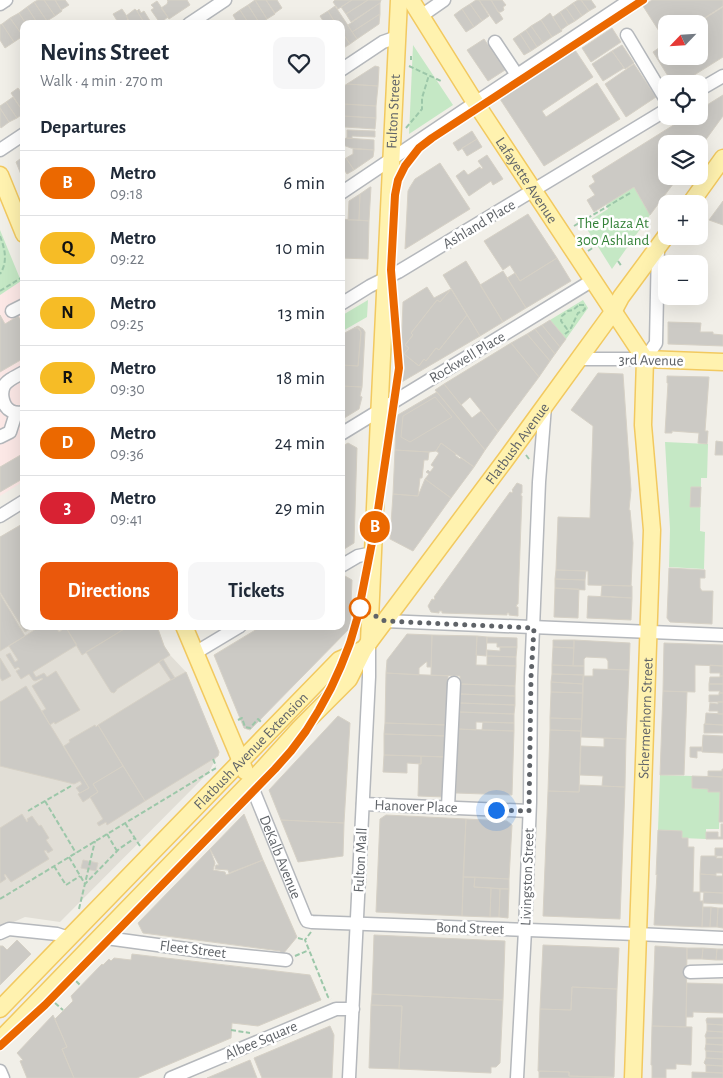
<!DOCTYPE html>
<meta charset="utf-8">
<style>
body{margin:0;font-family:"Alegreya Sans",sans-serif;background:#f6f6f7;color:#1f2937;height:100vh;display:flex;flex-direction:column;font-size:19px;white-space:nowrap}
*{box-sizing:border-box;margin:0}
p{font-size:16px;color:#747a83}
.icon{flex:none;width:28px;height:28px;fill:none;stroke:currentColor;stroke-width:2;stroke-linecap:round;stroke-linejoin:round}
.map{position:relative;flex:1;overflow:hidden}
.details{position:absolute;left:20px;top:20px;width:325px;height:610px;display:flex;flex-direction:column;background:#fff;border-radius:10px;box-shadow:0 5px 20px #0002}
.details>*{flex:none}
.badge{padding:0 10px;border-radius:16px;font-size:18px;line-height:32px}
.needle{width:32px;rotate:245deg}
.buttons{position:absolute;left:658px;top:15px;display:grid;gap:10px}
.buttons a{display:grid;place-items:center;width:50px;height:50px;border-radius:10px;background:#fff;box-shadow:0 5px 20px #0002;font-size:25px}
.you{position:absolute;width:25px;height:25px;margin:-12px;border:4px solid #fff;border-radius:50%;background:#1a73e8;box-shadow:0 0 0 8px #1a73e833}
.map>.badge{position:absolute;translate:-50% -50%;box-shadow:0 0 0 2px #fff}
h2{padding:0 20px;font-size:19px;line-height:45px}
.round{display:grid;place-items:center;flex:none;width:52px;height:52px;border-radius:10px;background:#f6f6f7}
.headline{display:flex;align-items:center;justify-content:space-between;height:85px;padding:0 20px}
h1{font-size:24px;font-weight:700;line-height:38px}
.action{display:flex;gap:10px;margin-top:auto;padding:10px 20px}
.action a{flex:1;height:58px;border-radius:10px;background:#ea580c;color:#fff;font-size:20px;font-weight:700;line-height:58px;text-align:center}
.action a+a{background:#f6f6f7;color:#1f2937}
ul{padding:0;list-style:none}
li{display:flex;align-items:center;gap:15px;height:65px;padding:0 20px;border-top:1px solid #e0e1e3}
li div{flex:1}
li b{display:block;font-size:19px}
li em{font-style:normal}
li .badge{min-width:55px;font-weight:700;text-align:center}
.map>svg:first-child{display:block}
.education{fill:#e1ded6}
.medical{fill:#fce8e6}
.green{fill:#c5e8c5}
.building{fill:#cccac5;stroke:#d6d1c6}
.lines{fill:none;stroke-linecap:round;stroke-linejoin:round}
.minor-casing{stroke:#b5b8bc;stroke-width:15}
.major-casing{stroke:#f2c960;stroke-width:19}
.path{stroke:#9cc7a9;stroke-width:2;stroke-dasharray:5 2.5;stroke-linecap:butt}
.minor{stroke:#fff;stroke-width:12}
.major{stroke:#fff2af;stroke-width:16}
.line-casing{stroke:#fff;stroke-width:11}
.line{stroke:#eb6800;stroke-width:8}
.walk{stroke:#5f6368;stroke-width:5;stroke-dasharray:0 9}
.stop-dot{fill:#fff;stroke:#eb6800;stroke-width:2.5}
.labels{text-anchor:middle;stroke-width:5;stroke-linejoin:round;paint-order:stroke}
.street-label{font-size:15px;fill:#5f6368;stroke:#fff}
.park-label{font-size:15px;fill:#348238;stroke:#fff}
</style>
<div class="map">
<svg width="723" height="1078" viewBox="0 0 723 1078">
<rect width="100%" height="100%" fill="#f1efe8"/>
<path class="education" d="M24,523V626H157L165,647L170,655L186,672L219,752L209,772L60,922L25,917L0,928V537Z"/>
<path class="medical" d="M21,281L24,288V481L0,496V295Z"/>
<path class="green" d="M413,45L453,105L409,134Z
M634,187L650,215L612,269L585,226L593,221L592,219L608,209L606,204Z
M0,230L21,281L0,295Z
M368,300L367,317L341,332V316Z
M583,300L588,308L566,339L550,320Z
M665,442L708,444L707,478H701L700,531L705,532L704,569L669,567L670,529Z
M660,775L692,776V788L708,789L709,792H720L719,829H706V839L682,838V831L658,830Z"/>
<path class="building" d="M38,0H44L55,16L47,21L34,2Z
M44,0H55L62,11L55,16Z
M55,0H65L69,5L61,10Z
M167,0H187L190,5L169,19L161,8L167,4L168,1Z
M255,0L267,19L260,24L248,5Z
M255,0H266L275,14L267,19Z
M266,0H277L282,8L275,13Z
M335,0H352L338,9L333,2Z
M352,0H368L346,14L341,7Z
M368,0H381L380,3L351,22L346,14Z
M476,0H479L489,16L482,21L470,4Z
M479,0H491L503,19L496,24Z
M491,0H502L506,5L503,7L504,10L501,12H498Z
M578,0H581L589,11L582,16L573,3Z
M581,0H591L596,7L589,11Z
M652,0H723V6L695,24H666V42L643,6Z
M157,1L168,17L160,23L151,10L154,8L151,5Z
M34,2L47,21L43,24H38L27,7Z
M380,3V14L352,32L348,25Z
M573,3L582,16L575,21L566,8Z
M470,4L482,21L474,27L462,9Z
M248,5L260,24H249L240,10Z
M335,6L357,39L350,44L341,31V24H336L328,11Z
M27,7L38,24H26L19,13Z
M723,7V57L680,84H673L653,52L666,43V56H699V24H696Z
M566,8L575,21L568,25L560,12Z
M122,9L128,18L127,20L129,24H119L113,14Z
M135,9L137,11L145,24H131L126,16Z
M139,9L141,13L144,11L152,24H145L137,11Z
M462,9L474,27L466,32L454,15Z
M240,10L249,24H238L233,15Z
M328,11L336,24H325L320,16Z
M560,12L568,25L561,30L553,17Z
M19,13L26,24H24V36H23L10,18Z
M550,13L562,31L552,37L541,20Z
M380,14L379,24L357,39L352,32Z
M10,18L23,36L14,42L2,24Z
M541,20L552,37L543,43L531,26Z
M2,24L14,42L5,48L0,40V25Z
M531,26L543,43L537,47L526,30Z
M612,28L621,42L591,62L582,48Z
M526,30L537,47L531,51L520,34Z
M341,31L350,44L342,49H341Z
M520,34L531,51L524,55L513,39Z
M484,39L505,70L488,81L467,50Z
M622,45L634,63L625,69L612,51Z
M575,50L593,77L542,111L546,117L597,83L620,119L544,166L500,99Z
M612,51L624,68L603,81L592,64Z
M634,64L656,97L626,117L605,84Z
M375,66L379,67L378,86L347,84Z
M347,84L378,86L376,106L341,104V88Z
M18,88L24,96V113L11,93Z
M723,95V116L699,149V144H666V176H679L650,215L634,187L594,212L587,200L595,195L589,186L595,182L592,176L688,116H699V110Z
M13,97L24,113L17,118L6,102Z
M6,102L17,118L9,122L0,108V106Z
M345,104L376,106V118L344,116Z
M0,108L9,122L1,128L0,126Z
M341,116L376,118L375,129L345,127L341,122Z
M347,130L375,131V137L352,136V138H347Z
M472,131L477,139L458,151L453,143Z
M346,138L374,140V150L351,148L343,145L341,142Z
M477,139L482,147L467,156L462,148Z
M353,149L374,150L373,157L354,170L346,158L353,154Z
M487,155L503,179L493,185L491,181L469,196L456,176L464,170L468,175L480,167L481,169L483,168L478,161Z
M24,156V182L16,162Z
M346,158L354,170L347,174L341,165V162Z
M440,163L470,209L405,249L408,191L410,187L415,179Z
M370,187H371L369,221L359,220L360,194Z
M360,194L359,220H348L349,201Z
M723,201V225L709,220Z
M528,214L557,258L520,281L510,265L503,270L484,241Z
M341,219L369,221L368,259L341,258Z
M557,258L571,281L526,308L507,278L515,273L520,281Z
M466,261L503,322L480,336L443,275Z
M503,271L526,308L503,322L480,285Z
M427,287L434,298L451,289L440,302L437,300L411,333L413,335L405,345L409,348L404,354L419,366L424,359L426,361L436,348L439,350L467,315L480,336L400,383L403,302Z
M451,289L467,315L439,350L436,348L426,361L424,359L419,366L404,354L409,348L405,345L413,335L411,333L437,300L440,302Z
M0,315L5,324L18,316L24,325V358L0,372Z
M550,320L566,339L560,347L542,325Z
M668,322L701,323L700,332H713V334L723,335V346L668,344Z
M542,325L560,347L555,354L535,329Z
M358,326L363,329L365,332L362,387L341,386V365L358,366L361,332L359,328H354Z
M357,327L361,332L358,366L341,365V335L354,328Z
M535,329L555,354L550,361L527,334Z
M527,334L550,361L539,377L511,343Z
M511,343L539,377L498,432L470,397L461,405L444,384Z
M598,373L623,374L631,490L629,510H630L633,543L631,586L588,585V571L556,570L558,517L590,518L593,426L571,410Z
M667,376L709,377L705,431H708L707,444L698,443L699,433L672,431V433H665L668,383H667Z
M444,384L472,418L481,411L498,432L485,450L435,390Z
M341,386L362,387L360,396L362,397L359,409L341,420Z
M437,392L485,450L474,467L441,443L436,451L429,452L395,450L396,416Z
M435,397L452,417L410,442L401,437L403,416Z
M716,441L723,442V455H715Z
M348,443L357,448L354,543L341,551V447Z
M441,443L456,454L455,455L460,459L461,458L474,467L451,498L425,479L429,474L426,472L428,470L430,472L434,467L431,465L439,453L436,451Z
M395,450L429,452L428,460H424L422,478H420L418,496L393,494Z
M24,453V478L0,492V467Z
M425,479L451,498L413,551L390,539L393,494L418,496Z
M517,483L522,485V493H521V496H522L518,604H517L516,607H518V616L509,615V613H507V615L442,613V611H439V613L431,612L428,606L432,599L434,600L435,598L434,597L510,492L512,493L513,491L512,490Z
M691,487H701L700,507H690Z
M24,523V626H35L25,632L0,592V537Z
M669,568L705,570V578H700V588L702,591H713L712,624L670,622L667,618Z
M556,570L586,571L585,580L555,579Z
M345,576L352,580L350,628L250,730L244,728L214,655L262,626H341V579Z
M555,579L585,580V590L555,588Z
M602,585L632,586V598L601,596Z
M555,588L579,589L578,618L554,617Z
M0,594L25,636L0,651Z
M588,596L632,598L631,620L587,618Z
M41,626H55L59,632L62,630L59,626H65L77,645L33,672L36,677L44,673L47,677L56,671L80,710L55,724L54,722L50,725L42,711L46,709L32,686L43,679L42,678L35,681L33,680L29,674L21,679L16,671L20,669L18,667L15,669L6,655L10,653L15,662L18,660L9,646Z
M65,626H129L82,655Z
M129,626H157L164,646L170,655L117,689L116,691L114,693L111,692L86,652Z
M407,634L432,635L431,667H427V662H426L419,668V675L386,673L387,660Z
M432,635L477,636L476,665L516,666L515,686L460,684V676L431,675Z
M477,636L487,637L486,656L476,655Z
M487,637L517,638V647H497V643H487Z
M553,640H574V648L553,647Z
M574,640L630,643L629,670L608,669V661L606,658L586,657L584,659V666H573Z
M664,643L723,645V666L695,665V692L663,691Z
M500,647H517L516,657L487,656V650L500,651Z
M553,647L574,648L573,666L552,665Z
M487,656L516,657V666L487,665Z
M0,658L11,676L2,681L0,677Z
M163,659L169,669L175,678L171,680L159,662Z
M552,665L584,666V675L552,674Z
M710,665L723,666V676H720V673H710Z
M593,669L629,670L626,739L581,737L583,676H593Z
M186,672L219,752L218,756L145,801L98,725L171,680Z
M386,673L448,676L447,725L385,723Z
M552,674L584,675L583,684L551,682Z
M720,676H723V684H709L710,677H720Z
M551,682L583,684V693L551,692Z
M460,684L515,686V696L459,694Z
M709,684H723V693H719L720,691H709Z
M26,686L89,788L80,793L76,788L82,784L80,781L74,784L0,766V702Z
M663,691L687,692L684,775H660Z
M551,692L583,693L582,719L550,718Z
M719,693H723V702H709V695H719Z
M459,694L515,696V705L459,703Z
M718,702H723V714H718V711H709L710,703L718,704Z
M459,703L515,705L514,714L459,712Z
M459,712L514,714V723L476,722V730L458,729Z
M706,713L723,714V725L705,724Z
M338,716L350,723L344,823L281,820L269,790Z
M550,718L582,719L581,731L550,730Z
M483,722L514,723V731L482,730Z
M385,723L447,725L446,736L384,734Z
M704,724L723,725V733H704Z
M95,725L96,727L98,725L123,766L93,784L98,792L83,802L78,794L89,788L64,746L70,742L69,740Z
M458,729L514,731L512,795L456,793Z
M550,730L581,731L579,792L548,791Z
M384,734L446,736L445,757L384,755Z
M703,735L723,736V753L702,752Z
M604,738L626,739L625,787L602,786L603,776L580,775L581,746L604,747Z
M690,747H702V751H697V758L690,757Z
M384,755L421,756V764L407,763V773L383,772Z
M421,756L445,757L444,797L418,796L419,764H421Z
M123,766L145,801L107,825L106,822L99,826L97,823L103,819L90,797L98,792L93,784Z
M722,769H723V777L708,776V771H722Z
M692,776L723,777V822H719L720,792H708V789L692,788Z
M580,785L625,787L620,919L543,916L548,791L579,792Z
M22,814L27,822L28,821L27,819L32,816L39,826L41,825L49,838L46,840L53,850L48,853L46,850L44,851L49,859L11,882L5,874L4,875L6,879L0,883V828Z
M244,814L263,860L229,873L228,870L215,869L216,865H219L210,849Z
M386,815L466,819L462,916L376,912L380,819Z
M466,819L507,821L512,825L509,879L463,877Z
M281,820L344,823L343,856L298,862Z
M721,824H723V839H706V832H718V837H721Z
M658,830L682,831V838H688V847H694L693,892H700V901H703L702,927L654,925L657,874L656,875Z
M715,848H723V856H715Z
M210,849L215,863L213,870L225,872L226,875L263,860L297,937L283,954L280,951L143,933L138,923Z
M701,856H717L716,858H723V856V875L722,873H716V875L700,874Z
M83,860L98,863L96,871L81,868Z
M700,874L716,875V876H722L723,875V893L700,892Z
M463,877H475L474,887L491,888L490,917L462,916Z
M475,877L509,879V889L474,887Z
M491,888L500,889L499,917H490Z
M500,889H509L508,918L499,917Z
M704,892L723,893V904L703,903Z
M703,907H711L710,927H702Z
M711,907L718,908L717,927H710Z
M718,908H723V928L717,927Z
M374,935L505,941L503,1000L372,994Z
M17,940L31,954L0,985V946H3L7,950Z
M543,945L619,948L617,989L572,987L571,1010L540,1009Z
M655,946L687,948L686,1027L652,1026Z
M687,948H703L702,959H687Z
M703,948L717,949L716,960L702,959Z
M717,949H723V960H716Z
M132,954L310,975L321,1000L258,1026L232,1023L231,1038L137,1078H74L62,1049L67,1047L55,1019L73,1001L71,996L102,964L103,965L109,959L111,961L114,958L131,960Z
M687,983L723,984V1013L693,1012V1017H686Z
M572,987L617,989L614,1077L569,1076V1072L538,1071L540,1009L571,1010Z
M372,994L503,1000L500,1063L496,1067H491V1073L399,1069L402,1006L371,1005Z
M371,1005L402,1006L399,1069L369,1068Z
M53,1015L67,1047L62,1049L74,1078H27L20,1061L23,1060L17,1053Z
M707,1018H723V1025L707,1024L706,1020Z
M707,1024L723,1025V1032L707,1031Z
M330,1026L334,1035L332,1078H262L254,1058Z
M652,1026L692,1027L691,1065L676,1064V1069H666V1078H652V1065H651Z
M707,1031L723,1032V1038H706L705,1036Z
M706,1038H723V1045L706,1044Z
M706,1044L723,1045V1052L706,1051L705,1049Z
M706,1051L723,1052V1059L706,1058Z
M706,1058L723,1059V1066L706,1065L704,1063Z
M250,1060L257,1078H207Z
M706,1065L723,1066V1073L706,1072Z
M539,1071L569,1072V1076L614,1078H539Z
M692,1072L723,1073V1078H692Z"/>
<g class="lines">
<defs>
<g id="minor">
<path d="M0,4L6,0"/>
<path d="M421,16L444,0"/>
<path d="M189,24L225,0"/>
<path d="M627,35L666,100"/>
<path d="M495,42L517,75"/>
<path d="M341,70L383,42L397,37"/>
<path d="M699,90L723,76"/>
<path d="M0,150L24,134"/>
<path d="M341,193L463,111L630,0"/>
<path d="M341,304L370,286L398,272L666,110"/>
<path d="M12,311L24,305"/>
<path d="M579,359H645L656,343L658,246"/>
<path d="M24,372C17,376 7,380 4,386C0,394 3,407 11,411C15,413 20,413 24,412"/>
<path d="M341,434L593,280"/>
<path d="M0,437L10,432L16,413"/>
<path d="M0,516L24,501"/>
<path d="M341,566L358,556L373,553"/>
<path d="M385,621L723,635"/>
<path d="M195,653L240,626"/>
<path id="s1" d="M250,782L305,917L307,921L312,922L637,934L723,938"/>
<path d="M363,804L529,811"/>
<path d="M448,807L454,683"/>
<path d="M0,933L9,929L57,934L69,938"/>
<path d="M99,937L216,953L286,960"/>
<path d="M690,972L723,971"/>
<path d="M0,1071L3,1078"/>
<path d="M171,1078L336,1009H353"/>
<path d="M349,1078L369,677V642"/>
<path d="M517,1078L525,930L530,802L531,677L539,482L545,406"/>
</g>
<g id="major">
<path id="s2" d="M411,0L471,96L645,359"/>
<path d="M0,175L24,234"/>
<path d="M690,204L723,158"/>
<path d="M645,359L723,362"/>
<path d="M184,626L245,771"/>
<path id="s3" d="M369,642C379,428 387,214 399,0"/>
<path id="s4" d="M0,1009L339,660L364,649"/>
<path id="s5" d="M0,1040L259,773L300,728L349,679L364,649L506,459L613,312L621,297L666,236"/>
<path id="s6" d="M633,1078L652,530L643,425L645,359"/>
</g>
</defs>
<use href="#minor" class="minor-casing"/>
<use href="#major" class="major-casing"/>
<path class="path" d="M411,56V60
M409,66L441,81
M406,128L422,109V98L429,75
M574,226L632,192
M0,236C5,249 8,262 0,274
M588,251L597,245
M618,261L622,267
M0,291L24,276
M579,305H584L585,309L583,311L578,313L571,328L567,329L561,321L562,316L568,311L573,310Z
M565,334L569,331V329
M526,455L529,459
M238,720L242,718L245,727L250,728L258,719L261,722
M213,759L216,766
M45,801L76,853
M28,811L71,786
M125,823L140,846
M107,834L117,851
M69,857L85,884L119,849L135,838
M54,866L66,885L80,876
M0,899L216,768
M79,909L95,841
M311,932L305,940L328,997L331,999
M298,938L305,940
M295,956L309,950
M76,981L81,986
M55,1003L63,1010
M231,1030L250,1033"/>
<use href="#minor" class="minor"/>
<use href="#major" class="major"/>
</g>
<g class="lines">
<defs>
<path id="line" d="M0,1046L45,1005L275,769L291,751L306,731L319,710L331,688L341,666L350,643L357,619L377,517L399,368L391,270L395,195L398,180L405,166L419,148L432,138L643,0"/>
</defs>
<use href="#line" class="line-casing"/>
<use href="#line" class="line"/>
<path class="walk" d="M360,608L385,621L534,628L531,677L529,811L496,810"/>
</g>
<circle class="stop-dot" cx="360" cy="608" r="10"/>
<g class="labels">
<g class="street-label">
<text dy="5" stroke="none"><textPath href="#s3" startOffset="531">Fulton Street</textPath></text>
<text dy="5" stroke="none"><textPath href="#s2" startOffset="214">Lafayette Avenue</textPath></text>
<text transform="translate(479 224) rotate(-31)" y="5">Ashland Place</text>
<text transform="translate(467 357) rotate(-31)" y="5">Rockwell Place</text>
<text transform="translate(651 360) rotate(1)" y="5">3rd Avenue</text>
<text dy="5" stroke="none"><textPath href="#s5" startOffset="792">Flatbush Avenue</textPath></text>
<text dy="5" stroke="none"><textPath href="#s6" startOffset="360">Schermerhorn Street</textPath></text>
<text dy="5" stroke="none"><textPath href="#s4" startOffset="360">Flatbush Avenue Extension</textPath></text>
<text transform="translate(416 806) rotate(2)" y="5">Hanover Place</text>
<text dy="5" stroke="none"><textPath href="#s1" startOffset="81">DeKalb Avenue</textPath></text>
<text transform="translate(360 860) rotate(-87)" y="5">Fulton Mall</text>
<text transform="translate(527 877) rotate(-88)" y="5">Livingston Street</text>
<text transform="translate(470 928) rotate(2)" y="5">Bond Street</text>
<text transform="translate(193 949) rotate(7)" y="5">Fleet Street</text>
<text transform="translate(261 1040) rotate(-23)" y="5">Albee Square</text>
</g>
<g class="park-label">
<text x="613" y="228">The Plaza At<tspan x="613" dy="17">300 Ashland</tspan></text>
</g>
</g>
</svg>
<div class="buttons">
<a><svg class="needle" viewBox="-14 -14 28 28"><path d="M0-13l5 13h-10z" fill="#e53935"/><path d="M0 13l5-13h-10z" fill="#747a83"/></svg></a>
<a><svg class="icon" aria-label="locate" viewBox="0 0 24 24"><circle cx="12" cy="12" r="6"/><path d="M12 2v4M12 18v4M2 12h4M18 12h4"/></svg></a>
<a><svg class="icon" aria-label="layers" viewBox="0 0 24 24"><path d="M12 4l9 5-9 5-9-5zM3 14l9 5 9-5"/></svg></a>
<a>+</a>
<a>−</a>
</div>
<div class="you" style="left:496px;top:810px"></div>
<b class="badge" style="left:375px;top:527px;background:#eb6800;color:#fff">B</b>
<section class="details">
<div class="headline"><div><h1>Nevins Street</h1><p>Walk · 4 min · 270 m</p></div><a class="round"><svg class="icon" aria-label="heart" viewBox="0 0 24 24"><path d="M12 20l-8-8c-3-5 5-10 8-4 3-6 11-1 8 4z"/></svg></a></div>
<h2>Departures</h2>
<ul>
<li><span class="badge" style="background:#eb6800;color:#fff">B</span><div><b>Metro</b><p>09:18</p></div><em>6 min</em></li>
<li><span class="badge" style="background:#f6bc26;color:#111">Q</span><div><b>Metro</b><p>09:22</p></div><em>10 min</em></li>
<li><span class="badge" style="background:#f6bc26;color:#111">N</span><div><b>Metro</b><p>09:25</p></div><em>13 min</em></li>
<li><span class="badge" style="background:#f6bc26;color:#111">R</span><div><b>Metro</b><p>09:30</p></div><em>18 min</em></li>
<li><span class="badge" style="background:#eb6800;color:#fff">D</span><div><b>Metro</b><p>09:36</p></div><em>24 min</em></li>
<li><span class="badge" style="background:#d82233;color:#fff">3</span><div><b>Metro</b><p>09:41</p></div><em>29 min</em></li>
</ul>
<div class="action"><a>Directions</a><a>Tickets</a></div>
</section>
</div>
